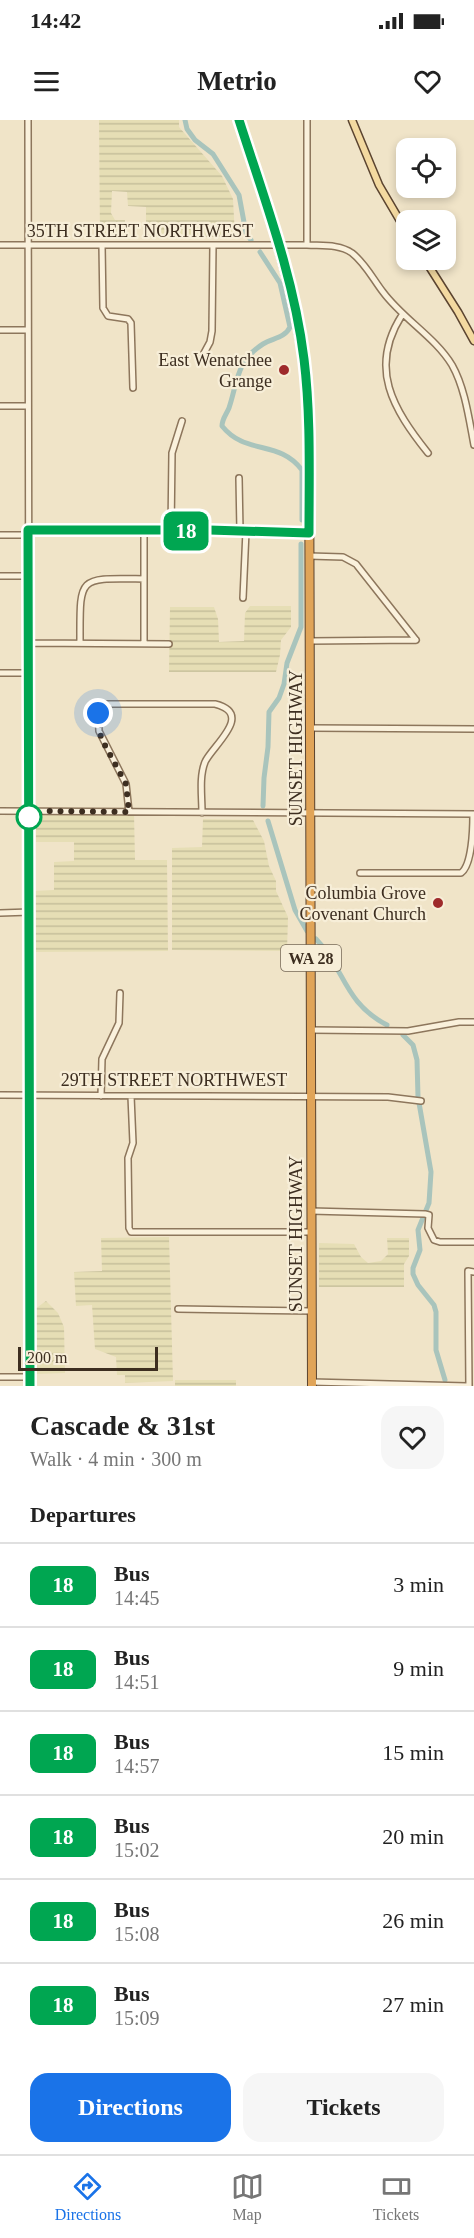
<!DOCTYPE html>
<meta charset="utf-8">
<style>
body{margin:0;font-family:"Times New Roman",serif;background:#f6f6f6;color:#222;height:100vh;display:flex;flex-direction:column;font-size:22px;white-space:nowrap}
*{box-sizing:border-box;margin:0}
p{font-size:20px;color:#767676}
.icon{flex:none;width:33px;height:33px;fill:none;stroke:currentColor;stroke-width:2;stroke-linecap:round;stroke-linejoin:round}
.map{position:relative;height:1266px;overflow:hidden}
.sheet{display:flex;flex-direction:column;background:#fff;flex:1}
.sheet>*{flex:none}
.badge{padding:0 12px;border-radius:9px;font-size:21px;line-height:39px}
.tools{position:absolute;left:396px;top:18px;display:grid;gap:12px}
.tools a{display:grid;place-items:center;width:60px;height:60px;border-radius:12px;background:#fff;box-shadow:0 3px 9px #0003;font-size:30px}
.scale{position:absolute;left:18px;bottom:15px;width:140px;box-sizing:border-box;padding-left:6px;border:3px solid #3d2e20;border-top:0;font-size:16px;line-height:21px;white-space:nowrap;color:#3d2e20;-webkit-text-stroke:4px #f7eed8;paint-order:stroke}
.you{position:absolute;width:30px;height:30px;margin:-15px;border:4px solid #fff;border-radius:50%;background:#1a73e8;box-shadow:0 0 0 9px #1a73e833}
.map>.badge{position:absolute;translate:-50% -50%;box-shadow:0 0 0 3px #fff}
h2{padding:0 30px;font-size:22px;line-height:54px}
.round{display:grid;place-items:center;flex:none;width:63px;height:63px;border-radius:18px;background:#f6f6f6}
.headline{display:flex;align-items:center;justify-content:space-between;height:102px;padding:0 30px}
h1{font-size:28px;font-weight:700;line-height:45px}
.primary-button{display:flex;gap:12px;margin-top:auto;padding:12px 30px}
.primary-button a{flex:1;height:69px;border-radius:18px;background:#1a73e8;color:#fff;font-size:24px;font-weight:700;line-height:69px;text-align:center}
.primary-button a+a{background:#f6f6f6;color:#222}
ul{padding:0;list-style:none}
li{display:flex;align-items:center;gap:18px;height:84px;padding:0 30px;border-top:2px solid #e0e0e0}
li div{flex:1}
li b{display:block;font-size:22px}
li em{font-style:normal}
li .badge{min-width:66px;font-weight:700;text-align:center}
.status{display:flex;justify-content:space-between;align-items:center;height:42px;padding:0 30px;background:#fff;direction:ltr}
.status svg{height:16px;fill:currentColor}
header{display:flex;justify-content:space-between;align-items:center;height:78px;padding:0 30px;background:#fff;font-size:27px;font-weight:700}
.dock{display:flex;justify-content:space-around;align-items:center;height:84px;border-top:2px solid #e0e0e0;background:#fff;font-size:16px;color:#767676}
.dock a{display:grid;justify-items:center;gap:3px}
.dock .current{color:#1a73e8}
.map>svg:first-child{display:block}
.farmland{fill:url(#farmland-rules)}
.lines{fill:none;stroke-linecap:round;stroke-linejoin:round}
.canal{stroke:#a9c4bc;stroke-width:5}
.minor-casing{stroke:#8d765c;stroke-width:8}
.major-casing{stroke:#5b4430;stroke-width:9}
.highway-casing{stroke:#5b4430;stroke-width:10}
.minor{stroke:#faf1dc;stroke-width:5}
.major{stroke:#f3d9a0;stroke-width:6}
.highway{stroke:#e0a458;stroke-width:8}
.line-casing{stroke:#fff;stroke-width:14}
.line{stroke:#00a651;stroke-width:9}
.walk{stroke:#3d2e20;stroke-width:6;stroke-dasharray:0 10.8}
.poi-dot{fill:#9e2a2b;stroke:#f7eed8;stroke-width:2}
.stop-dot{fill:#fff;stroke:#00a651;stroke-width:3}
.labels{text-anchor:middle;stroke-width:4.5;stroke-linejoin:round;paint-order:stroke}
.shield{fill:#f7eed8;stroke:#756857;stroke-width:1.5}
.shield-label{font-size:16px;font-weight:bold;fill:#3d2e20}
.street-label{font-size:18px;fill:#3d2e20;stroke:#f7eed8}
.poi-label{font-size:18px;fill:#3d2e20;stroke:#f7eed8;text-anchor:end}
</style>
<div class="status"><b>14:42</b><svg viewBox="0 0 49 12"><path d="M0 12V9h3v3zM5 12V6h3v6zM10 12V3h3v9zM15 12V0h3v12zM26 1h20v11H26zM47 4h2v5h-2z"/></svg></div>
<header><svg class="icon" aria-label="menu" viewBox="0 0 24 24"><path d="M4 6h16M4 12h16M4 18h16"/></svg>Metrio<svg class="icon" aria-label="heart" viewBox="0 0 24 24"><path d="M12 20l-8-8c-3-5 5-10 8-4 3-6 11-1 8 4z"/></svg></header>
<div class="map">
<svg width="474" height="1266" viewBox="0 0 474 1266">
<defs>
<pattern id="farmland-rules" width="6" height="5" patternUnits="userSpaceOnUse" patternTransform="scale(1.5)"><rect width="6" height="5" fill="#e6deb5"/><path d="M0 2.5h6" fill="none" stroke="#c6bf9b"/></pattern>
</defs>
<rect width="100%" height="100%" fill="#f0e4c8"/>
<path class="farmland" d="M99,0H179V7L222,56L233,79L235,117H146V87L128,86L127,72L112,71L111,93L115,100H125V119L100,118Z
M250,486H291V507L281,520L280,535L276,552H169L170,487H214L218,499L219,522L244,521L245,493Z
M134,693L135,740H167L168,831L35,832L34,771L54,770V742L74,741V722H36V694Z
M203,699L253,700L264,721L269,746L276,761V771L288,797L287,831L172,830V728L202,727Z
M169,1117L173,1261L125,1263V1255H117L116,1237L95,1229L92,1185L76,1186L74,1152L102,1151L101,1118Z
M387,1118H409V1136L404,1144V1167H319V1123L354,1124L361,1137L368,1143L381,1141L388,1134Z
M46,1181L58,1193L64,1207L65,1253L35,1254V1189Z
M175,1260H236V1266H175Z"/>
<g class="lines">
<path class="canal" d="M185,0L187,9L195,20L213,34L239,75L246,113L251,120
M260,132L280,163L290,207C285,218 273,218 263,224C236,241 238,261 229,288C226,295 222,299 222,306C246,336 279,319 302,350V400
M263,686L264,658L268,627L269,592L279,578L284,564L287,543L301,507V424
M268,701L295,790L307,811
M316,819C345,849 344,883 387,905
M403,915L413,925L417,940L418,977L431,1052L429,1083L418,1110L420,1130L413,1148V1154L418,1165L434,1185L436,1192V1230L445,1260"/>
<defs>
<path id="minor" d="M28,0L30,1266
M0,125H307C322,126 339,124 352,133C365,143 373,159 383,172C403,199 435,217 452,245C465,268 469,299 474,325
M102,125L103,188L108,196L128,199L131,203L133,268
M307,125V0
M402,195C368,248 393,289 428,333
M0,210H28
M203,235L210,222L212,211L213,125
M0,286H28
M239,358L240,411
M28,410H209L309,413
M144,411V524
M171,411L172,333L182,301
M0,415H28
M309,436L343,437L356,444L416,520
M0,456H29
M243,478L246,411
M310,521L416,520
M29,523L169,524
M80,523C80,455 77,458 144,459
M0,553H29
M311,608L474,609
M0,691L474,694
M129,692L126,664L99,611L98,591L107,584H215C255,594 212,626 205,642C199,657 202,676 202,693
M360,753H461C472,745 473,709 473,694
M0,793L30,792
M311,910L408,911L459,902H474
M0,975L388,977L421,981
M101,976L102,939L119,903L120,873
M131,976L133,1023L128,1038L129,1108L131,1112H311
M311,1091L425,1094L429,1095L428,1108L434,1120L440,1122H474
M178,1189L312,1191
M0,1257H30
M312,1262L467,1266
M469,1266L468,1151L474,1152"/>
<path id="major" d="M352,0L379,65L406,111
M425,140L458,192L474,221"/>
<path id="highway" d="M239,0C270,96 302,191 309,292L312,1266"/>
</defs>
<use href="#minor" class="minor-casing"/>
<use href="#major" class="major-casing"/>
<use href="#highway" class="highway-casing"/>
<use href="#minor" class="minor"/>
<use href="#major" class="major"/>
<use href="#highway" class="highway"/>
</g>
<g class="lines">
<defs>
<path id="line" d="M30,1266L28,410H209L309,413C309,355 311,296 304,239C294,157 264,78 239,0"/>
</defs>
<use href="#line" class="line-casing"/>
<use href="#line" class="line"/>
<path class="walk" d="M29,697L49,691L129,692L126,664L101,618L98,593"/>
</g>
<g class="poi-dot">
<circle cx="284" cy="250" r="6"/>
<circle cx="438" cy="783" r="6"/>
</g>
<circle class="stop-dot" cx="29" cy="697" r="12"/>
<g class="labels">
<rect class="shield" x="281" y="825" width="60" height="26" rx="4.5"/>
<g class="shield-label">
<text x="311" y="844">WA 28</text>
</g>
<g class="street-label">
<text x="140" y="117">35TH STREET NORTHWEST</text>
<text transform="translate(296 628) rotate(-90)" y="6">SUNSET HIGHWAY</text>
<text x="174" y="966">29TH STREET NORTHWEST</text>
<text transform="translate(296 1114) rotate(-90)" y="6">SUNSET HIGHWAY</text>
</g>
<g class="poi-label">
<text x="272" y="246">East Wenatchee<tspan x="272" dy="21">Grange</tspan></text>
<text x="426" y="779">Columbia Grove<tspan x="426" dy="21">Covenant Church</tspan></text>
</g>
</g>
</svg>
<div class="tools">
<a><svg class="icon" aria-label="locate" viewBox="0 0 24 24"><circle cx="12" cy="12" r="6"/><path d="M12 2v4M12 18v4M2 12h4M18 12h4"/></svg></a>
<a><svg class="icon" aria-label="layers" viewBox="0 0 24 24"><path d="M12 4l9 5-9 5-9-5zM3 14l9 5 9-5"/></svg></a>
</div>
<div class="scale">200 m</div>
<div class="you" style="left:98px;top:593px"></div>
<b class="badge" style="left:186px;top:411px;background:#00a651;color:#fff">18</b>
</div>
<section class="sheet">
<div class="headline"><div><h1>Cascade &amp; 31st</h1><p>Walk · 4 min · 300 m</p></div><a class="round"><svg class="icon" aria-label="heart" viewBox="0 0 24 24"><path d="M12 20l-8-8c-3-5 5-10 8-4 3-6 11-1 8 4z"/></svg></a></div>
<h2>Departures</h2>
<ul>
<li><span class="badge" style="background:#00a651;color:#fff">18</span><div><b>Bus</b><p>14:45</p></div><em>3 min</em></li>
<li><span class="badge" style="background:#00a651;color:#fff">18</span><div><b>Bus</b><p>14:51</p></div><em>9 min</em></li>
<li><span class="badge" style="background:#00a651;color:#fff">18</span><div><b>Bus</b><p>14:57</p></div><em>15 min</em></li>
<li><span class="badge" style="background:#00a651;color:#fff">18</span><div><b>Bus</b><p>15:02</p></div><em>20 min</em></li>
<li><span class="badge" style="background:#00a651;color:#fff">18</span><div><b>Bus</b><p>15:08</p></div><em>26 min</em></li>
<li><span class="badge" style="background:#00a651;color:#fff">18</span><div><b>Bus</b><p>15:09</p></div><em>27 min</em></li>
</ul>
<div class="primary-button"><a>Directions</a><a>Tickets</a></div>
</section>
<nav class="dock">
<a class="current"><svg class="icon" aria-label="directions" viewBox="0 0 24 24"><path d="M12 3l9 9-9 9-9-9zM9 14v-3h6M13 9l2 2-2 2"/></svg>Directions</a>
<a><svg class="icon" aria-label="map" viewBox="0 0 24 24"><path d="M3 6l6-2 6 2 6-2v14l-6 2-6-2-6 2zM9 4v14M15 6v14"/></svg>Map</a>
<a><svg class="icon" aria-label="tickets" viewBox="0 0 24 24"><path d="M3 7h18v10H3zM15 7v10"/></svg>Tickets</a>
</nav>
